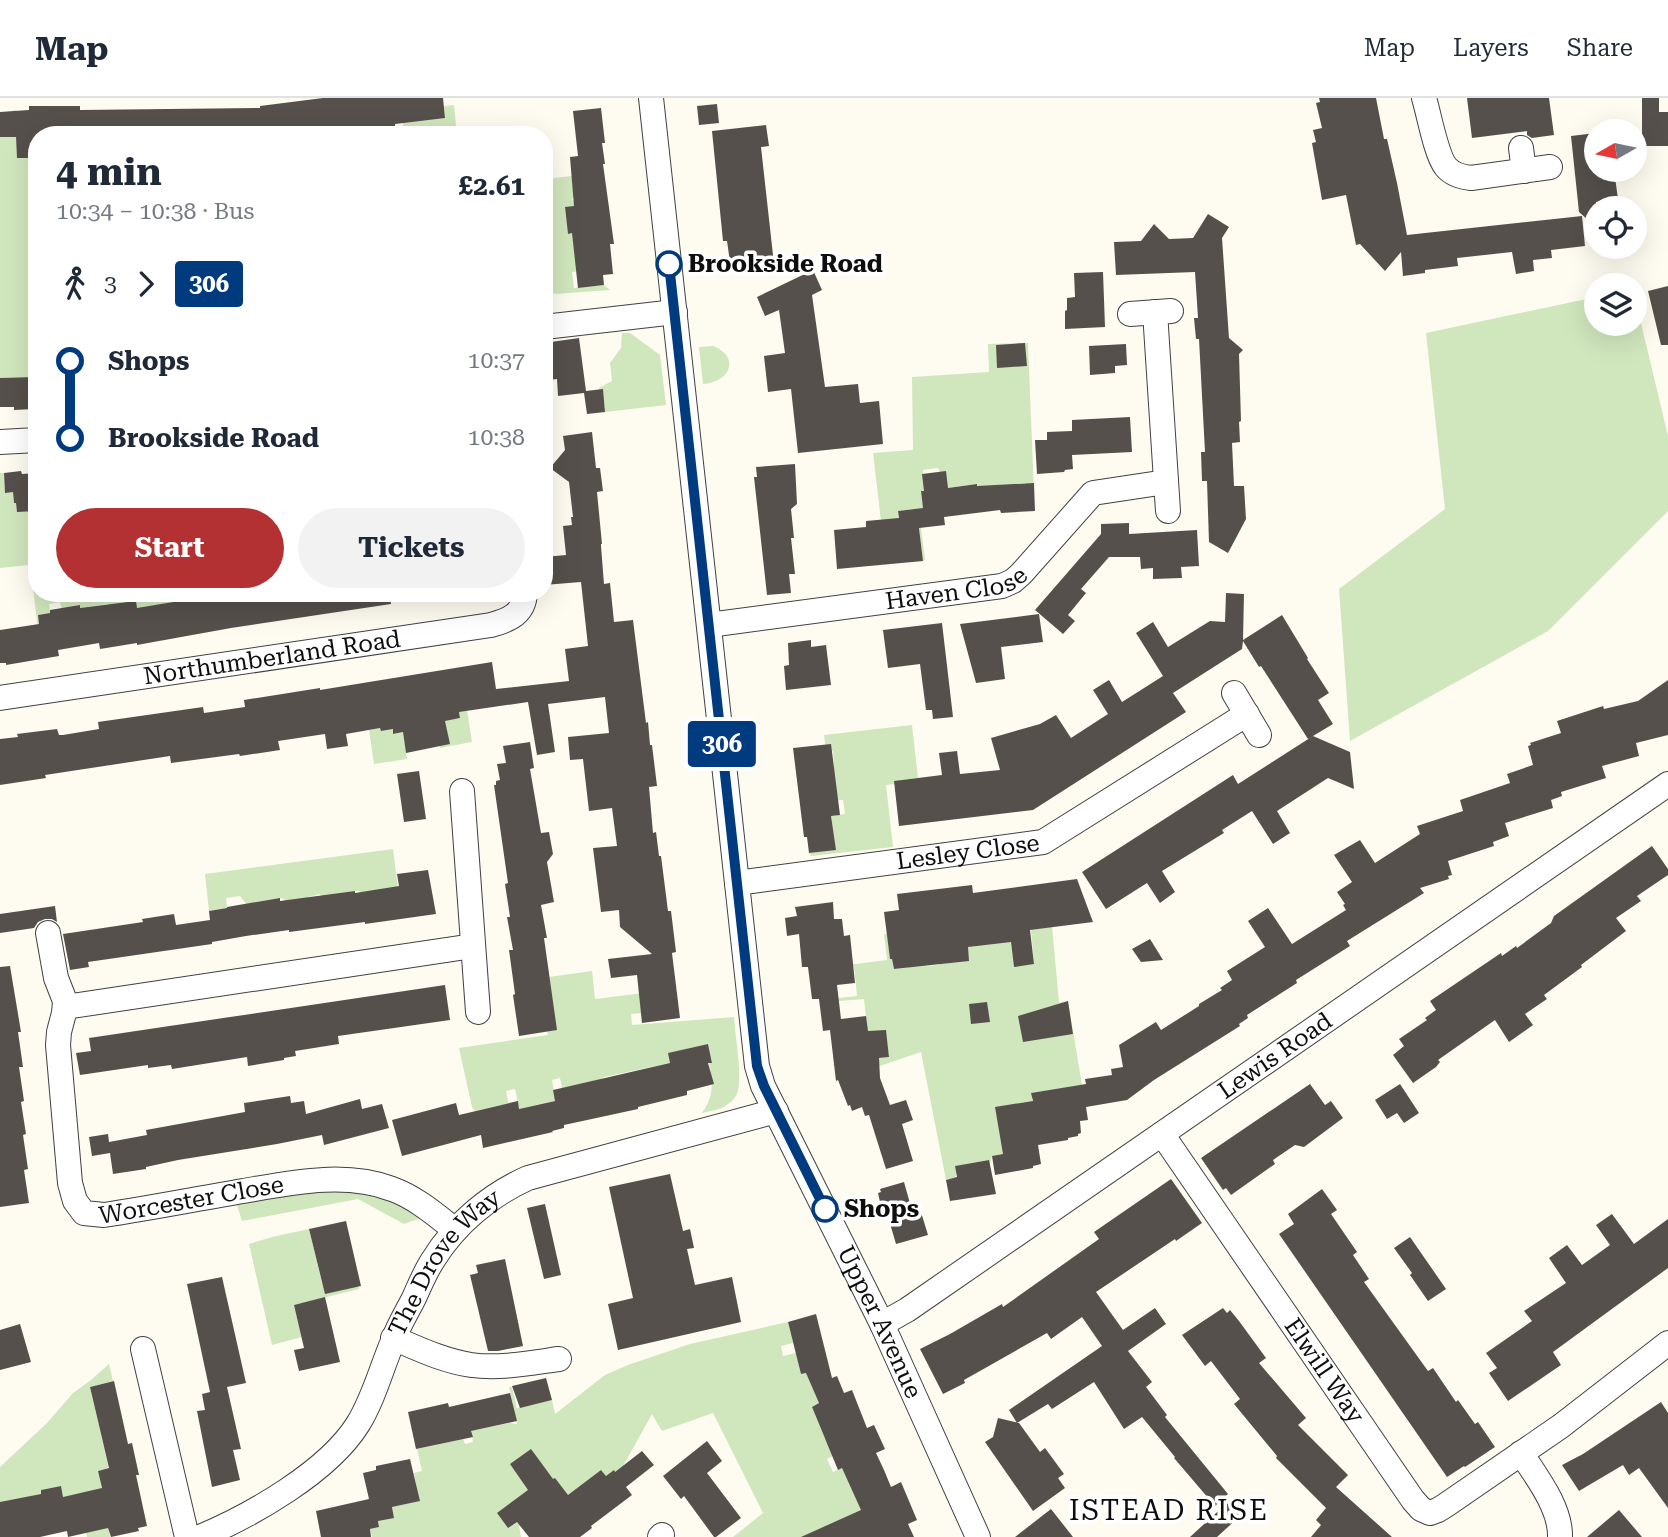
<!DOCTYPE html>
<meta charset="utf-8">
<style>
body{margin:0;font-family:"Roboto Serif",serif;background:#f2f2f3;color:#1f2937;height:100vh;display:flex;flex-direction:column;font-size:26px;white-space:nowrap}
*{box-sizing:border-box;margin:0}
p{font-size:23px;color:#747a83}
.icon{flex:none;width:38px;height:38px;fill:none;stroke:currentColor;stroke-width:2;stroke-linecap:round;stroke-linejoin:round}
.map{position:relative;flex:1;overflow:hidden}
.details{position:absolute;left:28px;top:28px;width:525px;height:476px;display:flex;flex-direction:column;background:#fff;border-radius:28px;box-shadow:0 7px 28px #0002}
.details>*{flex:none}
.badge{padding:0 14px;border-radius:5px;font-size:24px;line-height:46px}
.needle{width:46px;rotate:261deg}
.tools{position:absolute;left:1584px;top:21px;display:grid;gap:14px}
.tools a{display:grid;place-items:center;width:63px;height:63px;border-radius:50%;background:#fff;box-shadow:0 7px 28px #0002;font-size:35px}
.map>.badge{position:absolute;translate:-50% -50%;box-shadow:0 0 0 4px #fff}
.legs{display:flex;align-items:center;gap:10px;height:77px;padding:0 28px;font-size:23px}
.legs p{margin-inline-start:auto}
.headline{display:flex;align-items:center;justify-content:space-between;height:119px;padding:0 28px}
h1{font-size:38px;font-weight:700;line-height:52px}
.button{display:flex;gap:14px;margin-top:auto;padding:14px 28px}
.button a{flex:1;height:80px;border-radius:42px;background:#b33132;color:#fff;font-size:28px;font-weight:700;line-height:80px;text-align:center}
.button a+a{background:#f2f2f3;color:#1f2937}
ul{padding:0 28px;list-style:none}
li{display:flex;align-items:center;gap:24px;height:77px;font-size:26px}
li i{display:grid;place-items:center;width:10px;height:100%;margin:0 9px;background:currentColor}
li i::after{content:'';width:18px;height:18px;margin:-9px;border:5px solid;border-radius:50%;background:#fff}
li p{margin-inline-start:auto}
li:first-child i{background:linear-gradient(#0000 50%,currentColor 0)}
li:last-child i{background:linear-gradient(currentColor 50%,#0000 0)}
header{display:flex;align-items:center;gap:42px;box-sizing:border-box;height:98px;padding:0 35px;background:#fff;border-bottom:2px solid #e0e1e3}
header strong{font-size:33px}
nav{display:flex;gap:38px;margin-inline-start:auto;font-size:24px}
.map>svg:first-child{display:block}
.green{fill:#d0e6bd}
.building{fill:#56504c}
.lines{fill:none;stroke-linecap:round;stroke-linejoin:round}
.street-casing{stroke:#414141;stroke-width:26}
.street{stroke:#fff;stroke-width:24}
.line-1-casing{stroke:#fff;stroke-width:16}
.line-1{stroke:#003b80;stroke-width:10}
.stop-1-dot{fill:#fff;stroke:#003b80;stroke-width:3.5}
.labels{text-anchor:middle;stroke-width:7;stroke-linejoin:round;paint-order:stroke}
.stop-label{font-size:24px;font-weight:bold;fill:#0e0e0e;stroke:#fff;text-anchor:start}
.street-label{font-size:24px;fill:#0e0e0e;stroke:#fff}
.quarter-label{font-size:28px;letter-spacing:2px;fill:#0e0e0e;stroke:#fff}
</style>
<header>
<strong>Map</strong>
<nav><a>Map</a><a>Layers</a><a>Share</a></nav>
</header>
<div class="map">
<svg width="1668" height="1439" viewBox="0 0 1668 1439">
<rect width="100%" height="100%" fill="#fefcf1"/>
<path class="green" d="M400,0L445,20L444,8L454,7L457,37H404Z
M16,12L17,59L30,60L31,75H37V275L33,279L0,280V39H6V14Z
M572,78L574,97L572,102L574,103V108L565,110L568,135H572L582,173L572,174L574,190L604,187L610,192L555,196L544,186V81Z
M1596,199V226H1634L1635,200L1668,338V413L1548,533L1350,643L1339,491L1445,411L1426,235Z
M622,235H630L660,257L666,307L605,314L603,292H599V290L612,283L610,265L621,250Z
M1028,245L1034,395L1025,385L999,387L979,400L977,386L948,390L938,370L923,372L924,393L921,394L926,429L921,430L925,462L923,463L918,421L914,411L898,413L899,423H881L873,355L913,352L912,279L989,274L988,246Z
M713,248C741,259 730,284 703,286L699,249Z
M0,375H4L5,394H13L14,405H16L17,413L37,414V495H230L187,502L186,496L173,498V505L113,535L108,506L80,510V507L64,510V512L62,513L60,504L49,506L50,515L38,517L41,538L39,539L30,467L0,470Z
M466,606L472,644L440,650L436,624L460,620L458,607Z
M912,627L918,680L901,682L896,686L886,687L893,749L811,758L810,755L835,751L831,718L845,716L843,702L829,703L801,678L796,679V676L828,673V670L834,669L833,653L826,654L824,637Z
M380,630L381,633L393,631L394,636L403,634L407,661L374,666L369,632Z
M393,751L398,791L361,796L360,793H355L322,799L320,796L308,799V801L285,804L284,801L280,800L247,807L240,798L226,800L227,810L209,813L205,776Z
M949,816L1011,844L1014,868L1034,866L1031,831L1052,828L1059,905L1068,903L1082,987L1032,995V1006L1003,1056L992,1058L990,1067L988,1062L956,1068L957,1073L955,1080L946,1082L921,954L856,976L854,966L834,968L833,966L889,959L886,933L830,936V933L867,929L864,901L827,904L820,902L857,898L854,869L816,871L887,862L884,836H887L890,861H892L894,871L906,870L924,856L926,868L939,867L938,854Z
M592,873L595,901L643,895L642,915L631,916L632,927L734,919C735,938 742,974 738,992C737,998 733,1003 728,1006C721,1012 711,1013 702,1015C714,998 713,984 709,965L712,964L708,946L669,955L670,965L604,979L596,983L562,990L560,980L552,982L555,999L558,1002L518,1011L519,1009L515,991L506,993L510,1012L501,1007L475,1013L472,1009L459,950L548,937L534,881Z
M330,1091L384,1098L421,1120L404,1126L358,1101L242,1123L236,1104Z
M309,1131L322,1185L358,1188L359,1191L294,1207L302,1239L272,1247L249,1146L272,1139Z
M788,1224L793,1245L781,1248L783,1258L796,1255L801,1276L811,1274L814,1283L812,1288L819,1305L812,1309L825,1341L845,1352L827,1361L833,1374L842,1370L878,1439H733L763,1415L713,1315L662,1333L652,1316L622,1370L631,1384L606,1378L601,1372L592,1379L596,1385L519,1428L521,1439H372L370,1431L379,1429L377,1414L394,1420L392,1409L419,1403L414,1375L422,1373L417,1351L463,1341L465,1346L473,1344L471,1333L509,1325L517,1326L509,1289H512L517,1310L552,1302L555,1316L605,1277L628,1267L690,1246Z
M109,1266L113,1283L90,1289L108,1367V1370L98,1373L109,1422L107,1423L110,1439H87L77,1396L63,1399L61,1388L41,1392L43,1402L0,1405V1369L47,1325L73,1295L91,1282Z"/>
<path class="building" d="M323,0H443L445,20L395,26V28L388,29L389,33L361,37H37V60H17L16,39H0V14L29,12V8H80V12L260,10V8Z
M1319,0H1376L1384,41H1387L1397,85L1407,137L1582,118L1585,148L1551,152L1552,160L1533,162L1534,173L1516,176L1512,154L1457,160L1458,168L1425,172V175L1403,178L1401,154L1385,173L1360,146L1356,147L1346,97L1322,102L1312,45L1316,44L1313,32L1322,30L1316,5L1320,4Z
M1467,0H1549L1554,37L1532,40L1527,37V33L1472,40Z
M1642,0H1659V14H1668V48H1642Z
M717,6L719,25L699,27L697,8Z
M601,10L605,45H602L605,66H603L614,146H610L613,176L603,177L604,187L578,190L572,135L568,136L565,109L574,108L570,59L578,58L573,13Z
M766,27L769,48L761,49L774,166L731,171L727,143H723L712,33Z
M1596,35V72H1614L1618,101L1596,104V129L1579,114L1571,38Z
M1208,116L1229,129L1222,140L1229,240L1243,252L1239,256L1241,323L1239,324L1240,344L1232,345L1234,388H1244L1246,421L1228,455L1209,444L1207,383H1202L1201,354H1205L1199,241H1196L1194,220H1198L1195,174L1116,177L1114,144L1141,143L1154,126L1169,141L1193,140Z
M813,172L822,192L812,197L825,289L858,286L860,305L879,303L883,346L798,355L791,291L768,294L764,258L785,255L779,212L765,218L757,199Z
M1103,174L1105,229L1065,231V213L1067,212V200L1075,199L1074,175Z
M1668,188V247H1661L1648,193Z
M579,240L586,293L603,291L605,314L587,316L584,295L558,298L557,281L549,282L546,262L544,263V245Z
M1025,245L1027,268L997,270L996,247Z
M1126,246L1127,267L1115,268V275L1090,277L1089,248Z
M33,279L35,311L14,312V309H0V280Z
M1130,319L1132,354L1072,357L1073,371L1065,372L1064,374L1037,376L1035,342H1047V334L1072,333V322Z
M592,334L596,370H600L603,393L597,394L602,446H601V448L604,486L610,485L614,524L633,522L646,625L648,624L650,647H652L657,688L649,689L653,735L656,734L659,758H661L668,813H671L676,854L672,855L680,920L642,925L637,877L611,880L608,861L652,856L620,829L619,812L601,814L593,750L617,748L612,710L589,713L583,661L570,662L568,639L609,635L605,599L548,606L555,654L537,657L528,604L459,614L460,620L445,623L450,646L406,655L403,634L393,636V631L381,633L380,630L346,636L348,648L327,651L325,636L278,643L280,652L240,658L239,656L171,665L170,658L45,677L46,680L0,687V641L18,639L17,636L57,631L59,637H63L99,631L98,624L203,609L204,615L245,609L244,602L320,590V592L492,564L496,591L569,583L565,551L588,548L581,484L544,487V459L566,457L563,428L572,427L571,419H573L569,384L550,370L565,352L563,338Z
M795,366L797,406L791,411L794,440H791L795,476H789L791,495L767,497L754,379H757L756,369Z
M21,373L22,376L37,375V413L17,414L16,405H14L13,394L5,395L4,375Z
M946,373L948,390L977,386V388L1034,385L1035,413L1001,415L1000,412L944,419L945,427L919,430L923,463L837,471L834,432L866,429V423L899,420L898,413L923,410L921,393H924L922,376Z
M1129,425V436L1197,432L1199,468L1181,469L1182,480L1153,481V470L1141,471L1140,459H1109L1081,491L1086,495L1068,517L1075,523L1063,536L1035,512L1101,436V426Z
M228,495H390L391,506L231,530L137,547V545L100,551L99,545L58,552L59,558L6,567V565H0V532L39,526L38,517L50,515V512L80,507V510L136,503L137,510Z
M1226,495L1244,496L1243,542L1282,517L1308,560L1307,561L1329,595L1318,602L1333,626L1308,641L1261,568L1259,569L1243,543L1242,551L1173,595L1186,614L1033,712L899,728L894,683L942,677L939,655L957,653L960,676L1000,672L991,640L1040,626L1056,617L1071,640L1108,616L1093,592L1109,582L1122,604L1163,578L1136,535L1153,524L1168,549L1210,523L1225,524Z
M1039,516L1043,544L1001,549L1005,581L976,585L960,526Z
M942,525L953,619L933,621L932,612H926L920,566L888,570L883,532Z
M811,542V549L826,547L831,587L786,592L784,568L789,567L788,545Z
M1668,582V637L1636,645L1639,658L1602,668L1606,680L1561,694L1562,698L1551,702L1553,710L1505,725L1509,738L1493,744L1494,748L1448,763L1452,777L1448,778L1449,781L1420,790L1424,795L1347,843L1350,848L1296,882L1297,885L1247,917L1248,920L1239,926L1240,928L1154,982L1127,1002L1086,1009L1088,1022L1080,1023L1081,1035L1078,1036V1038L1068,1040V1042L1038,1047L1041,1066L1033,1068V1070L995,1077L992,1058L1003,1056L995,1009L1033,1003L1031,995L1086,986L1085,981L1112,977L1111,971L1123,969L1119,947L1156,924L1161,932L1199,908V906L1222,892L1220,890L1232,882L1227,873L1265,849L1248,823L1268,810L1292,846L1346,812L1343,807L1345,806L1337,794L1352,784L1334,757L1360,742L1375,765L1420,736L1417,728L1463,713L1460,702L1510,685L1507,676L1533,667L1528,648L1531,647L1530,645L1561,635L1557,623L1603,608L1604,611L1638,603Z
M1313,638L1350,654L1354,691L1328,680L1277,713L1290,735L1273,746L1252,713L1222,732L1224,735L1162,773L1175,794L1160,805L1147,785L1106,811L1082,774L1233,677L1238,686Z
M530,644L534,670L530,671L541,735L549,734L553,756L547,764L554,804L541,807L547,840H544L557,932L519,938L513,897L515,896L509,852H513L507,819H510L505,786L508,785L494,687H496V683L500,682L497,666L506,665L503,648Z
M831,646L840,717L831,718L836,752L809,755L807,739H804L793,650Z
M419,673L426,721L404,724L397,676Z
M1652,748L1668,771V777L1637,798L1641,803L1616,820L1626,833L1581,867L1582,869L1544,897L1547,901L1525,916L1533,927L1509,944L1495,922L1438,962L1440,964L1436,969L1413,985L1393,957L1404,948L1399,941L1427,922L1425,920L1436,912L1430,903L1501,855L1502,858L1516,848L1517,850L1551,825L1554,818Z
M428,772L436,816L365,826V824L289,834V832L246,838L212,844V846L88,864L89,869L70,872L63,836L143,824L142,821L174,816L176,827L210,822L209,813L227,810V809L280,800V803L355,793V795L399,788L397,776Z
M1077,781L1093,824L1030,832L1034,866L1014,869L1011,844L968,849L969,863L894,871L892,861H890L884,814L899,812L897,796L972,787L973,795Z
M833,804L834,821H842L844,838L850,837L855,885L837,887L841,921L866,918L868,933L886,932L889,959L879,960L880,980L890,1007L906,1002L913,1022L902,1026L913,1063L886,1071L869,1017L865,1018L862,1009L852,1013L850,1007L848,1008L838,982L836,983L830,932L823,933L819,901H812L808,869H802L799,836L787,838L785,820L797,818L795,809Z
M55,808L57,824L52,821H45L38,824L34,830L0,835V816Z
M1150,841L1163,862L1141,864L1132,851Z
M10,868L21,934H18L23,969H19L24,1003L21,1004L26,1036L23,1037L28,1071L24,1072L29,1105L0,1109V869Z
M445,887L450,922L338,938L339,946L295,953L296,958L284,960V962L248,968L247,959L172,971L171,967L148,970V967L80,977L76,955L91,953L89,940Z
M1068,903L1073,936L1023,944L1018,918Z
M987,904L990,924L971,926L969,906Z
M708,946L712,965H708L714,986L687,993V997L638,1009V1011L564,1027V1030L552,1033L553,1034L483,1050L481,1037L402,1058L392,1022L456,1005L459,1017L518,1003L519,1011L555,1003L553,992L670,965L668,955Z
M1310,986L1325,1007L1331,1003L1343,1020L1304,1049L1295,1047L1273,1062L1275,1066L1231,1097L1226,1090L1223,1092L1201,1060Z
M1400,986L1419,1015L1404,1025L1397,1015L1387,1021L1375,1002Z
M290,998L291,1005L304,1003L306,1016L360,1001L362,1011L382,1006L389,1030L324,1047L322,1037L277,1046L178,1062L146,1069V1071L113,1076L110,1055L92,1058L89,1039L108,1036L109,1044L147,1037L146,1032L245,1014L244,1005Z
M989,1062L996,1096L950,1103L946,1082L957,1079L955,1068Z
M670,1076L683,1133L690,1131L694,1150L687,1151L695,1187L732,1179L741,1224L618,1252L608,1206L633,1200L609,1089Z
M1171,1081L1202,1125L1176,1143L1175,1141L1096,1194L1123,1232L1155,1210L1166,1226L1128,1253L1152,1284L1146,1289L1167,1317L1165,1319L1228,1396L1215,1408L1174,1360L1175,1359L1142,1319L1124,1331L1094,1284L1052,1311L1048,1306L1017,1325L1009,1312L1102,1248L1082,1219L1051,1241L1047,1235L964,1282L965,1285L943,1296L920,1251L950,1236L1002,1206L1003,1209L1099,1141L1094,1134Z
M904,1084L913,1116L921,1114L928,1137L896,1146L886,1112L882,1113L878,1095L881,1094L880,1091Z
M1322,1091L1337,1112L1331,1116L1357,1154L1353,1157L1369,1181L1364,1184L1428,1273L1433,1270L1456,1304L1458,1302L1475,1326L1478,1324L1495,1349L1465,1369L1464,1368L1447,1379L1279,1136L1294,1126L1288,1116Z
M545,1106L561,1177L544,1181L527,1110Z
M1612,1116L1634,1146L1668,1121V1170L1553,1254L1561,1267L1508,1303L1489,1275L1497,1270L1486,1255L1532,1223L1524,1213L1566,1185L1549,1160L1567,1147L1582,1167L1610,1147L1596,1127Z
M346,1123L361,1188L325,1196L309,1131Z
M1410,1139L1446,1191L1428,1203L1410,1177L1412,1175L1394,1150Z
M505,1161L523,1248L498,1253H488L470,1177L478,1175L476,1167Z
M222,1179L246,1285L227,1289L241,1351L233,1352L240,1382L212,1389L197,1313L205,1312L202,1296L210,1294L187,1186Z
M325,1199L340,1264L299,1273L294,1252L304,1250L294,1207Z
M1223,1210L1227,1215L1230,1212L1239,1223L1266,1260L1259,1265L1306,1320L1298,1327L1348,1377L1336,1389L1392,1439H1311L1321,1427L1316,1422L1326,1410L1276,1360L1277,1358L1234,1306L1240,1301L1211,1263L1205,1268L1182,1237Z
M816,1216L832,1280L837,1278L844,1295L852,1292L867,1330L874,1327L885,1351L876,1355L884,1372L891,1389L901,1384L917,1422L908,1426L914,1439H801L861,1412L842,1370L838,1372L812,1309L819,1305L806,1275L801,1276L788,1224Z
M20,1226L31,1264L0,1272V1232Z
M546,1280L552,1302L520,1310L512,1288Z
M114,1283L128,1346L132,1345L139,1377H136L147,1428L138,1430L139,1433L111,1439L108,1430L68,1439L67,1433L40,1439H0V1404L41,1396V1392L61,1388L63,1399L102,1390L98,1373L109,1370L90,1289Z
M510,1295L517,1323L471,1333L473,1339L416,1351L408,1314L448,1305L449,1309Z
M1661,1304L1668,1315V1410L1639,1370L1629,1377L1623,1367L1579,1393L1562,1367L1583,1356Z
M998,1320L1019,1325L1040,1354L1045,1350L1064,1376L1058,1380L1065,1390L1033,1413L985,1344L993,1339Z
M707,1343L722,1363L707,1375L741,1420L716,1439H714L684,1398L681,1401L663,1378Z
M531,1351L553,1381L555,1380L568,1397L601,1372L606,1378L614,1372L615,1374L642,1353L654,1367L626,1389L632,1397L591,1428L592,1430L580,1439H529L517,1424L508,1430L497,1415L528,1392L510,1366Z
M410,1361L420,1403L392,1409L394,1420L378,1423L379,1429L370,1431L371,1439H321L316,1413L369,1401L363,1375L376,1372V1368Z
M1227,1405L1240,1418L1217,1439H1190Z
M1051,1411L1073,1439H1015Z
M1619,1412L1642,1439H1587Z"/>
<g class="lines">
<defs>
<g id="street">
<path id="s1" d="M651,0L757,968L763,988L882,1226L978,1439"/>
<path d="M1424,0C1429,16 1436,57 1446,69C1452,76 1462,79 1471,80L1550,69"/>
<path d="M1521,50L1524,73"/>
<path d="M1155,214L1168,413"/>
<path d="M1130,216L1171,213"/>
<path d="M544,229L675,214"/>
<path d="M0,344L37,342"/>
<path id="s2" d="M709,527L1002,488L1013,483L1021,476L1093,395L1166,384"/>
<path d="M1234,595L1259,637"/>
<path id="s3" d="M0,600L491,527C509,522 524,516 525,495"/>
<path d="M462,693L478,914"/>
<path id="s4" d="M737,785L1043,744L1247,616"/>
<path id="s5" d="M48,835L56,880L65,903L64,915L59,934L58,947L70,1085L75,1103L84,1115L104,1117C151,1110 196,1101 243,1093C290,1085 345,1073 392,1091C415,1099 436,1117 455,1132"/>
<path d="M65,909L473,848"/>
<path id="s6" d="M1162,1036L1413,1402L1421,1411L1430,1415L1438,1412L1446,1407L1561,1328L1668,1245"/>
<path id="s7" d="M882,1226L907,1212L1668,686"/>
<path d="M393,1240C419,1251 444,1263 471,1267C500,1271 530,1265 559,1261"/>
<path d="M143,1251L187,1439"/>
<path d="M1521,1355C1536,1378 1561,1410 1560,1439"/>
<path id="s8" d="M200,1439C252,1417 328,1374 358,1326C374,1300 381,1271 393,1243C398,1228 407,1214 414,1200C420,1187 425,1174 433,1162C455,1126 490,1097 528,1080L776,1013"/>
<path d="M660,1439L662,1437"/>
</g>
</defs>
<use href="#street" class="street-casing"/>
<use href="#street" class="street"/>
</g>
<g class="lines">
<defs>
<path id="line-1" d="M669,166L757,968L764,988L825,1111"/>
</defs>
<use href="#line-1" class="line-1-casing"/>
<use href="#line-1" class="line-1"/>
</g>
<g class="stop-1-dot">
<circle cx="669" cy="166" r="12"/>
<circle cx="825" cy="1111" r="12"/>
</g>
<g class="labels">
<g class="stop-label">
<text x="688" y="174">Brookside Road</text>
<text x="844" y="1119">Shops</text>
</g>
<g class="street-label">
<text dy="8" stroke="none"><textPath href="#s2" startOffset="250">Haven Close</textPath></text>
<text dy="8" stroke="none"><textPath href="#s3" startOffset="275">Northumberland Road</textPath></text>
<text dy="8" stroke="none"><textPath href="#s4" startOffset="233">Lesley Close</textPath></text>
<text dy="8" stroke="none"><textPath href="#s7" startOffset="476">Lewis Road</textPath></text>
<text dy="8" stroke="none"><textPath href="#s5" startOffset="396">Worcester Close</textPath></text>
<text dy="8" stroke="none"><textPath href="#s8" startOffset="382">The Drove Way</textPath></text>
<text dy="8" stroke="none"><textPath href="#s1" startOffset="1258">Upper Avenue</textPath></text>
<text dy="8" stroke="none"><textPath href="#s6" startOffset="287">Elwill Way</textPath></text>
</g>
<g class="quarter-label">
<text x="1169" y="1422">ISTEAD RISE</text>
</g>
</g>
</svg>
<div class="tools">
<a><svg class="needle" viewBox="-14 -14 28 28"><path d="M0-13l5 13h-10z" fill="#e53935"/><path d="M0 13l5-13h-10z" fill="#747a83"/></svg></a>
<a><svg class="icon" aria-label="locate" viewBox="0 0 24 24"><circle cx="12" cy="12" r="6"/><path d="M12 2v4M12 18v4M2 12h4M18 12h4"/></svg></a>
<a><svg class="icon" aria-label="layers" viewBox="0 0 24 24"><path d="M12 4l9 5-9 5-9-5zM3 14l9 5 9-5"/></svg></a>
</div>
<b class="badge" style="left:722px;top:646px;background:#003b80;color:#fff">306</b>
<section class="details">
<div class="headline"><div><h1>4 min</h1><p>10:34 – 10:38 · Bus</p></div><b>£2.61</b></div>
<div class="legs"><svg class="icon" aria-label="walk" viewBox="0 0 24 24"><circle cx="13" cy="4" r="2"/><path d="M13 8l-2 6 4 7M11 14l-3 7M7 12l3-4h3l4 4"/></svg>3<svg class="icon" aria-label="forward" viewBox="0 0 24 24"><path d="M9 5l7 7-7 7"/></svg><b class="badge" style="background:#003b80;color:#fff">306</b></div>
<ul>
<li><i style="color:#003b80"></i><b>Shops</b><p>10:37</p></li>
<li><i style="color:#003b80"></i><b>Brookside Road</b><p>10:38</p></li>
</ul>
<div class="button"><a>Start</a><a>Tickets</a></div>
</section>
</div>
